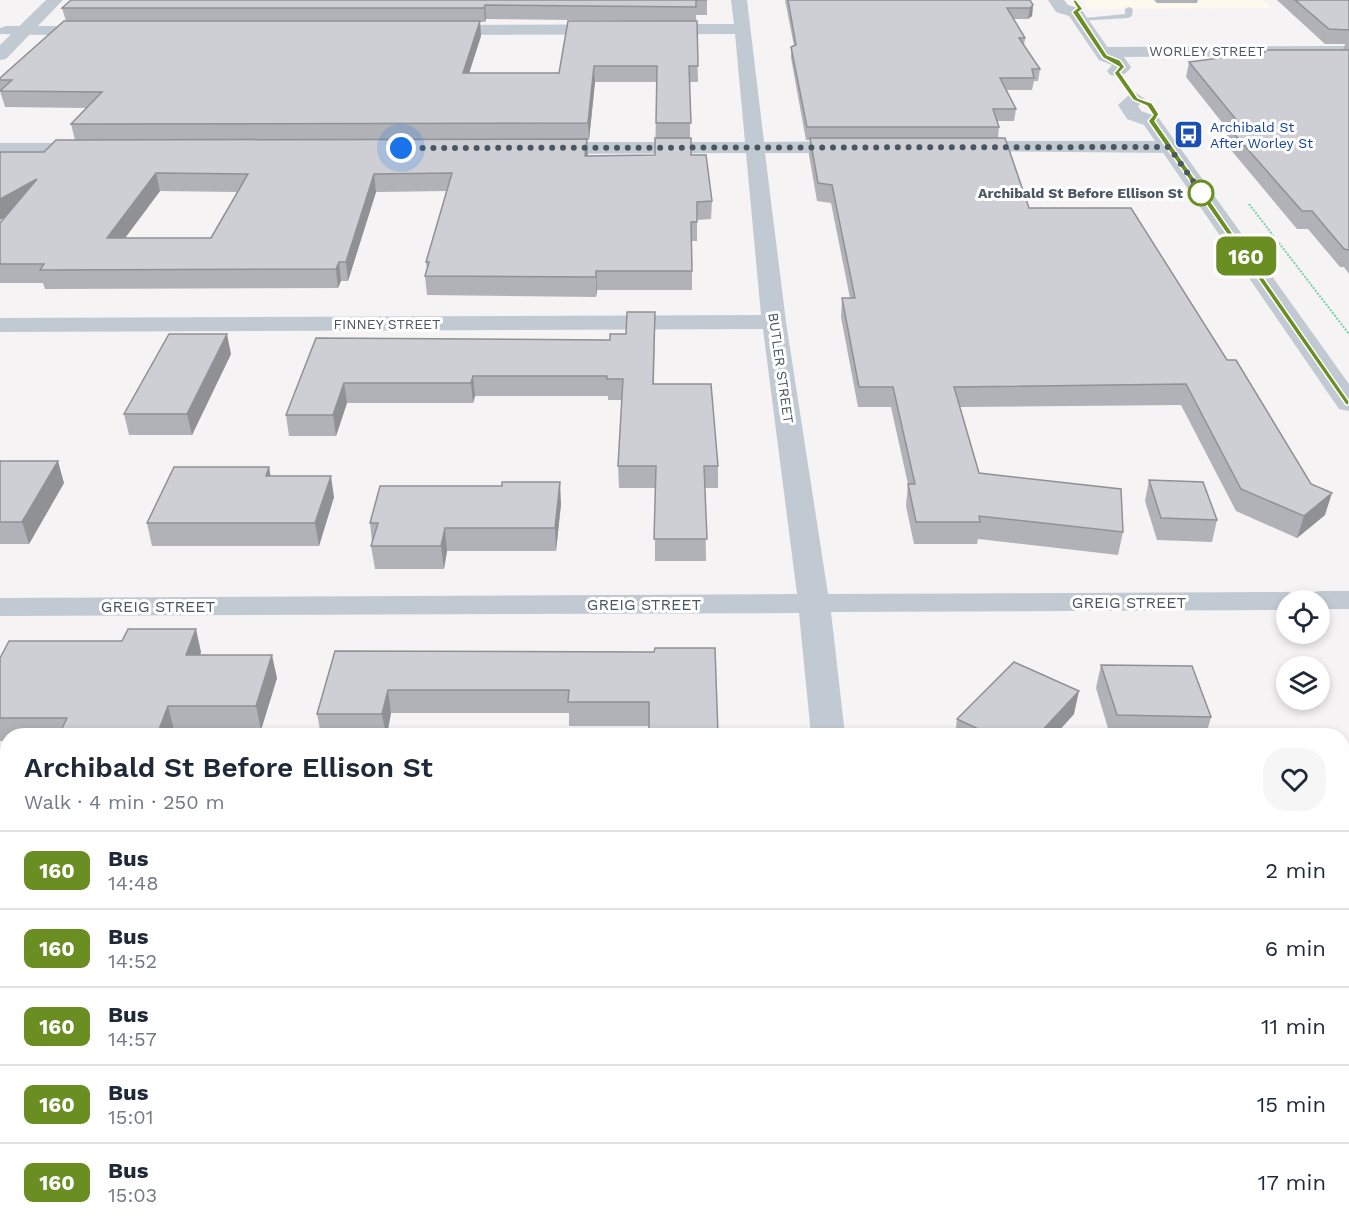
<!DOCTYPE html>
<meta charset="utf-8">
<style>
body{margin:0;font-family:"Work Sans",sans-serif;background:#f6f6f7;color:#1f2937;height:100vh;display:flex;flex-direction:column;font-size:22px;white-space:nowrap}
*{box-sizing:border-box;margin:0}
p{font-size:20px;color:#747a83}
.icon{flex:none;width:33px;height:33px;fill:none;stroke:currentColor;stroke-width:2;stroke-linecap:round;stroke-linejoin:round}
.map{position:relative;flex:1;overflow:hidden}
.sheet{position:absolute;left:0px;top:728px;width:1350px;height:506px;display:flex;flex-direction:column;background:#fff;border-radius:24px 24px 0 0;box-shadow:0 3px 9px #0003}
.sheet>*{flex:none}
.badge{padding:0 12px;border-radius:9px;font-size:21px;line-height:39px}
.fabs{position:absolute;left:1276px;top:590px;display:grid;gap:12px}
.fabs a{display:grid;place-items:center;width:54px;height:54px;border-radius:50%;background:#fff;box-shadow:0 3px 9px #0003;font-size:30px}
.you{position:absolute;width:30px;height:30px;margin:-15px;border:4px solid #fff;border-radius:50%;background:#1a73e8;box-shadow:0 0 0 9px #1a73e833}
.map>.badge{position:absolute;translate:-50% -50%;box-shadow:0 0 0 3px #fff}
.round{display:grid;place-items:center;flex:none;width:63px;height:63px;border-radius:24px;background:#f6f6f7}
.overview{display:flex;align-items:center;justify-content:space-between;height:102px;padding:0 24px}
h1{font-size:28px;font-weight:600;line-height:45px}
ul{padding:0;list-style:none}
li{display:flex;align-items:center;gap:18px;height:78px;padding:0 24px;border-top:2px solid #e0e1e3}
li div{flex:1}
li b{display:block;font-size:22px}
li em{font-style:normal}
li .badge{min-width:66px;font-weight:700;text-align:center}
.map>svg:first-child{display:block}
.commercial{fill:#fdf9ef}
.lines{fill:none;stroke-linecap:round;stroke-linejoin:round}
.path{stroke:#7ad0a6;stroke-width:2;stroke-dasharray:2 1.5;stroke-linecap:butt}
.service{fill:#c1cad2;fill-rule:evenodd}
.minor{fill:#c1cad2;fill-rule:evenodd}
.tertiary{fill:#c1cad2;fill-rule:evenodd}
.wall{fill:#b0b2b7;fill-rule:evenodd}
.shaded-wall{fill:#909195}
.building{fill:#cdcfd5;stroke:#909195;stroke-width:1.5;fill-rule:evenodd}
.line{fill:#6b8e23;stroke:#fff;stroke-width:1.5}
.walk{stroke:#4a5661;stroke-width:6;stroke-dasharray:0 10.8}
.stop-dot{fill:#fff;stroke:#6b8e23;stroke-width:3}
.labels{text-anchor:middle;stroke-width:6;stroke-linejoin:round;paint-order:stroke}
.far-street-label{font-size:14px;fill:#4a5661;stroke:#fff}
.far-transit-label{font-size:14px;fill:#164399;stroke:#fff;text-anchor:start}
.far-stop-label{font-size:14px;font-weight:bold;fill:#4a5661;stroke:#fff;text-anchor:end}
.street-label{font-size:16px;fill:#4a5661;stroke:#fff}
</style>
<div class="map">
<svg width="1349" height="1232" viewBox="0 0 1349 1232">
<rect width="100%" height="100%" fill="#f5f3f3"/>
<path class="commercial" d="M1081,0H1263L1272,8L1088,9Z"/>
<g class="lines">
<path class="path" d="M1249,204L1349,334"/>
<path class="service" d="M1129,7L1133,9L1132,16L1128,18L1079,21L1075,19L1125,14V9Z"/>
<path class="minor" d="M731,0H747L764,142L853,141L863,147L853,153H765L786,322L828,594L1287,592L1298,594L1302,600H1287V610L831,612L845,735H811L799,613L0,616V598L797,594L763,329L0,332V318L761,315L746,153L546,154L536,148L546,142H745L735,34L437,35L429,30L437,25L734,24Z
M6,26H96L104,31L96,36L0,34V28Z
M1349,46V56L1102,57L1094,52L1102,47Z
M966,141H1169L1179,147L1169,153L959,151L956,147Z
M0,143H91L101,149L91,155H0Z
M1320,591H1349V609H1320V600H1304L1309,593Z
M0,1126H8V1166H0Z
M860,1226H908L909,1232H861Z"/>
<path class="tertiary" d="M46,0H63L6,59L0,60V45Z
M1048,0H1064L1068,5L1081,9L1111,52L1124,57L1131,67C1126,75 1119,77 1110,75L1107,71L1112,65L1099,60L1069,16L1056,12Z
M1136,93L1145,99L1138,106L1141,111L1158,117L1349,384V411L1339,409L1144,125L1127,119L1118,105L1129,95Z"/>
</g>
<path class="wall" d="M707,0V15H696L698,82H690V138L691,155L712,201L711,219L697,220V241H692V290H597L596,297L427,295L425,276L427,269L426,262L447,191L376,192L348,281H341L338,288L45,289L43,283H0V223L5,217L44,152L75,140L71,124L86,108L5,107L0,91V78L66,21L62,8ZM486,19L657,21L559,73H469L481,36L480,22H485ZM595,82H657L655,155L587,156V140H589ZM160,191L238,192L211,238H125Z
M785,0H1030L1033,5L1032,16L1028,19H1013L1025,38L1024,46L1040,69L1038,81H1034L1032,90H1006L1016,109L1014,121H997L999,127L998,138L1029,208L1325,515L1297,538L1236,511L1181,405L960,407L979,473L1123,532L1118,555L978,539L977,544H914L906,506L908,484L891,407H858L841,317L842,298H850L831,203L817,201L809,155L810,140H806L791,58V47L794,46Z
M1154,0H1198L1197,3H1157Z
M1277,0H1349V274L1344,267H1340L1308,229H1297L1226,144L1228,130L1186,77L1189,62L1263,52L1264,50H1343L1345,44H1325Z
M655,312L654,384L718,466V488H705L706,561H655V488H619L618,466L622,400H608V396H475L473,403H347L336,436H289L286,415L316,338L610,340L626,334Z
M231,354L192,435H129L124,414Z
M0,461L64,483L29,544H0Z
M269,467L270,476L334,497L319,546H152L147,523Z
M1149,480L1217,520L1212,542L1157,540L1145,501Z
M561,504L556,551H447L444,569H375L371,546L372,542L370,523Z
M335,651L654,652L649,726H569V713H391L387,735H321L317,714Z
M201,652L200,655L277,678L261,730H174L172,735H8V741H0V658Z
M1101,665L1211,717L1206,735H1110L1096,688Z
M1074,714L1055,735H955L957,719Z
M1349,805V953L1342,952V806Z
M0,909H8V1020H0Z"/>
<path class="shaded-wall" d="M485,5L486,19L485,22L484,8Z
M1033,5L1032,16L1028,19L1030,8Z
M480,21L481,36L464,89L463,73Z
M594,66L595,82L589,140L588,123Z
M587,139L588,156L586,173L585,156Z
M156,173L160,191L111,257L107,238Z
M374,174L376,192L348,281L346,262Z
M37,179L41,197L0,220V199Z
M339,262L341,281L338,288L336,269Z
M596,271L597,290L596,297Z
M227,334L231,354L192,435L187,414Z
M473,376L475,396L473,403L471,383Z
M344,383L347,403L336,436L333,415Z
M58,461L64,483L29,544L22,522Z
M269,467L273,489L266,476Z
M331,476L334,497L319,546L315,523Z
M560,482L561,504L556,551L555,528Z
M1332,493L1325,515L1297,538L1304,516Z
M445,528L447,551L444,569L441,546Z
M196,629L201,652L191,678L186,655Z
M272,655L277,678L261,730L256,706Z
M388,690L391,713L387,735H386L382,714Z
M1079,691L1074,714L1055,735H1038Z
M168,706L174,730L172,735H157Z"/>
<path class="building" d="M71,0H707H696V7L485,5L484,8H62Z
M788,0H1030L1033,5L1030,8H1007L1025,38H1019L1040,69H1032L1034,78H1000L1016,109H993L999,127H807L791,47L796,45Z
M1295,0H1349V30L1329,29Z
M64,21H480L463,73H559L568,21H697L698,66H689L691,123H656L657,66H594L588,123L71,124L102,92L0,91L12,80H0V78Z
M1264,50H1349V250L1344,249L1312,211H1302L1229,128H1243L1189,62L1265,52Z
M655,138H691V155H706L712,201L697,202V222H691L692,271H596V277L425,276L429,262H426L452,173L374,174L346,262H339L336,269L40,270L44,264H0V223L37,179L0,199V152H44L56,140L587,139L585,156L655,155ZM156,173L248,174L211,238H107Z
M810,138H1005L1029,208H1131L1227,360H1236L1311,484L1332,493L1304,516L1241,489L1186,384L954,387L979,473L1121,489L1123,532L979,516L980,522H916L908,484H915L893,387H859L842,298H855L832,185L818,183Z
M627,312H655L653,384H711L718,466H704L707,539H654L656,466H618L623,379H607V376H473L471,383H344L333,415H286L316,338L610,340V334H626Z
M169,334H227L187,414H124Z
M0,461H58L22,522H0Z
M174,467H269L266,476H331L315,523H147Z
M1149,480L1203,482L1217,520L1161,518Z
M502,482H560L555,528H445L441,546H371L378,523H370L380,486H502Z
M128,629H196L186,655H272L256,706H168L157,735H59L67,718H0V658L9,641H122Z
M655,648H715L718,735H649V702H568L569,690H388L382,714H317L335,651L654,652Z
M1014,662L1079,691L1038,735H991L957,719Z
M1101,665L1192,666L1211,717L1117,715Z
M1349,805V924H1342V806Z
M0,909H8V996H0Z"/>
<path class="line" d="M1072,0H1076L1083,9L1079,12L1107,55L1120,60L1125,67L1120,72L1138,98L1152,103L1159,114L1155,121L1349,401V405H1346L1148,121L1153,115L1147,106L1133,100L1114,73L1119,67L1103,58L1072,12L1077,8Z"/>
<g class="lines">
<path class="walk" d="M401,148L1169,147L1208,202L1201,193"/>
</g>
<defs>
<symbol id="bus-square" viewBox="-11 -11 22 22"><rect x="-9" y="-9" width="18" height="18" rx="4" fill="#1a4fb4" stroke="#fff"/><path d="M-5-6H5V4H4V6H2V4H-2V6H-4V4H-5ZM-3.5-4V0h7V-4ZM-3.5 1.2v1.5H-2V1.2ZM2 1.2v1.5H3.5V1.2Z" fill="#fff"/></symbol>
</defs>
<g fill-rule="evenodd">
<use href="#bus-square" x="1172" y="118" width="33" height="33"/>
</g>
<circle class="stop-dot" cx="1201" cy="193" r="12"/>
<g class="labels">
<g class="far-street-label">
<text x="1207" y="56">WORLEY STREET</text>
<text x="387" y="329">FINNEY STREET</text>
<text transform="translate(781 368) rotate(82)" y="5">BUTLER STREET</text>
</g>
<g class="far-transit-label">
<text x="1210" y="132">Archibald St<tspan x="1210" dy="16">After Worley St</tspan></text>
</g>
<g class="far-stop-label">
<text x="1183" y="198">Archibald St Before Ellison St</text>
</g>
<g class="street-label">
<text x="1129" y="608">GREIG STREET</text>
<text x="644" y="610">GREIG STREET</text>
<text x="158" y="612">GREIG STREET</text>
</g>
</g>
</svg>
<div class="fabs">
<a><svg class="icon" aria-label="locate" viewBox="0 0 24 24"><circle cx="12" cy="12" r="6"/><path d="M12 2v4M12 18v4M2 12h4M18 12h4"/></svg></a>
<a><svg class="icon" aria-label="layers" viewBox="0 0 24 24"><path d="M12 4l9 5-9 5-9-5zM3 14l9 5 9-5"/></svg></a>
</div>
<div class="you" style="left:401px;top:148px"></div>
<b class="badge" style="left:1246px;top:256px;background:#6b8e23;color:#fff">160</b>
<section class="sheet">
<div class="overview"><div><h1>Archibald St Before Ellison St</h1><p>Walk · 4 min · 250 m</p></div><a class="round"><svg class="icon" aria-label="heart" viewBox="0 0 24 24"><path d="M12 20l-8-8c-3-5 5-10 8-4 3-6 11-1 8 4z"/></svg></a></div>
<ul>
<li><span class="badge" style="background:#6b8e23;color:#fff">160</span><div><b>Bus</b><p>14:48</p></div><em>2 min</em></li>
<li><span class="badge" style="background:#6b8e23;color:#fff">160</span><div><b>Bus</b><p>14:52</p></div><em>6 min</em></li>
<li><span class="badge" style="background:#6b8e23;color:#fff">160</span><div><b>Bus</b><p>14:57</p></div><em>11 min</em></li>
<li><span class="badge" style="background:#6b8e23;color:#fff">160</span><div><b>Bus</b><p>15:01</p></div><em>15 min</em></li>
<li><span class="badge" style="background:#6b8e23;color:#fff">160</span><div><b>Bus</b><p>15:03</p></div><em>17 min</em></li>
</ul>
</section>
</div>
